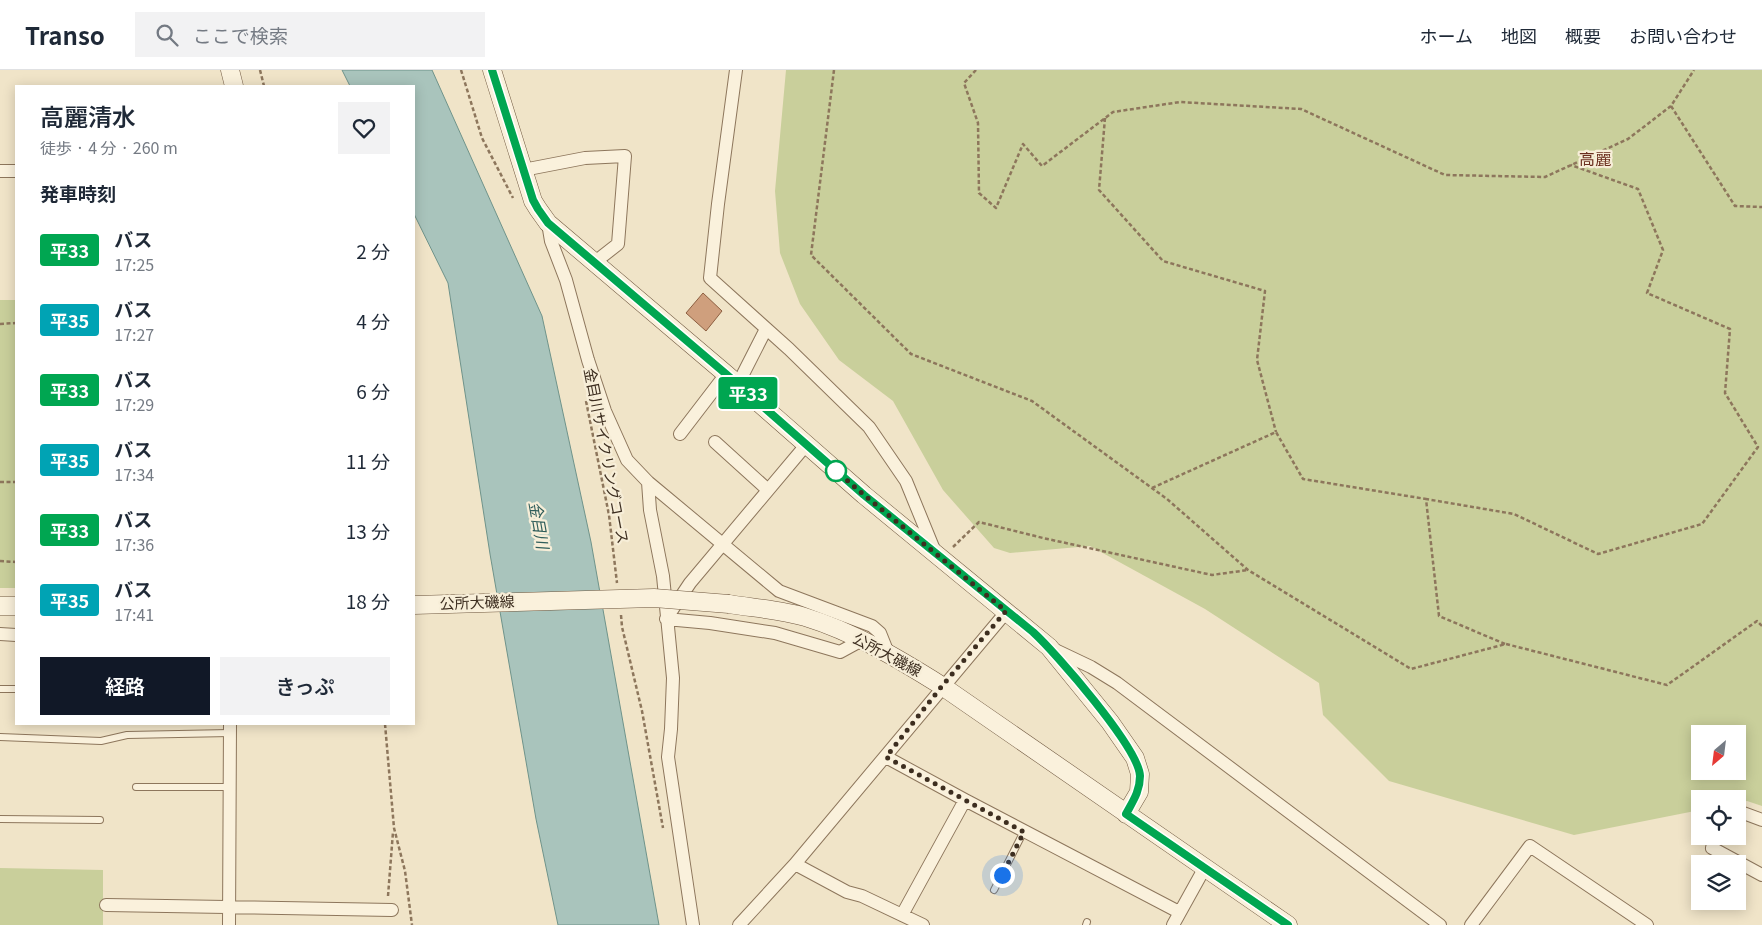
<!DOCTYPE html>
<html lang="ja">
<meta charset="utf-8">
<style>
body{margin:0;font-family:Georgia,"Noto Sans JP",serif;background:#f2f2f3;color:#1f2937;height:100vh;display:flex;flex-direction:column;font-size:19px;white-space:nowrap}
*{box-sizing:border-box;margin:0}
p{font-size:16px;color:#747a83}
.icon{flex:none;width:28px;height:28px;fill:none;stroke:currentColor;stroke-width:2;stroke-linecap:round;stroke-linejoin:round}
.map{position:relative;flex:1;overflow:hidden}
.drawer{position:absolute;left:15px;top:15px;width:400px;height:640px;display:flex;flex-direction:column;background:#fff;border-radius:0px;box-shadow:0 2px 12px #0003}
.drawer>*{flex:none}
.badge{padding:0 10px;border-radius:4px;font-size:18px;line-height:32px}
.needle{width:32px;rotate:208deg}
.controls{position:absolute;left:1691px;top:655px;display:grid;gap:10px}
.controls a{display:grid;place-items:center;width:55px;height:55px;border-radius:0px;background:#fff;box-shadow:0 2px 12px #0003;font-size:25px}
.you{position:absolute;width:25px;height:25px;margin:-12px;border:4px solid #fff;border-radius:50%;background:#1a73e8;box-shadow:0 0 0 8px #1a73e833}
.map>.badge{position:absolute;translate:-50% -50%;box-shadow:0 0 0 2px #fff}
h2{padding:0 25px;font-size:19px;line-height:45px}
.round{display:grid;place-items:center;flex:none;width:52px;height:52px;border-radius:0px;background:#f2f2f3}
.head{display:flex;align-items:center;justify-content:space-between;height:85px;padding:0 25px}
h1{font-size:24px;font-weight:600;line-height:38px}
.cta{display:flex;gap:10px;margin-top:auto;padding:10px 25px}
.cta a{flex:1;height:58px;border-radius:0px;background:#111827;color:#fff;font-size:20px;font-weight:600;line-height:58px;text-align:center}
.cta a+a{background:#f2f2f3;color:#1f2937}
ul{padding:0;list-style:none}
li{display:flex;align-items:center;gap:15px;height:70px;padding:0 25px}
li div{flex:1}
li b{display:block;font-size:19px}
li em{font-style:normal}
li .badge{min-width:55px;font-weight:700;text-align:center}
header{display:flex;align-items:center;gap:30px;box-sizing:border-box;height:70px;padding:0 25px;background:#fff;border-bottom:1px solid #e0e1e3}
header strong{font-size:24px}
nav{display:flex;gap:28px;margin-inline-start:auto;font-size:18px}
.search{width:350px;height:45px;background:#f2f2f3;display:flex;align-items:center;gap:12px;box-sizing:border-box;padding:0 18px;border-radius:0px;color:#747a83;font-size:19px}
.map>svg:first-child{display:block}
.green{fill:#c9cf9b;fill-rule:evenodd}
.water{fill:#a9c4bc;stroke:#6f938a}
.building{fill:#cf9f7d;stroke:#8d5f41}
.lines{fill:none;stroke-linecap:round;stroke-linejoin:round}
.lane-casing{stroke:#8d765c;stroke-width:8}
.street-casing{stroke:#8d765c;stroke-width:14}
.secondary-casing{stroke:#6f573f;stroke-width:19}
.path{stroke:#8d765c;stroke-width:2.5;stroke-dasharray:4 2.5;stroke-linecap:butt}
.lane{stroke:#faf1dc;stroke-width:6}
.street{stroke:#faf1dc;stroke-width:12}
.secondary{stroke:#faf1dc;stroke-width:18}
.secondary-bridge-casing{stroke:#6f573f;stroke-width:19;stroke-linecap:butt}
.secondary-bridge{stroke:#faf1dc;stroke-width:18}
.line-casing{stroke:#fff;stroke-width:11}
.line{stroke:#00a651;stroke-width:8}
.walk{stroke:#3d2e20;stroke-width:5;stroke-dasharray:0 9}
.stop-dot{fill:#fff;stroke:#00a651;stroke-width:2.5}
.labels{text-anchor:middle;stroke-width:4.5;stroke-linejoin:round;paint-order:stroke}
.street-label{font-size:15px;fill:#3d2e20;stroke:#f7eed8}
.neighbourhood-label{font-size:16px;fill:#6b2e1e;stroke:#f7eed8}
.water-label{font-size:16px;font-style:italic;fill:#2f5d5a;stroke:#f7eed8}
</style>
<header>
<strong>Transo</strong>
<div class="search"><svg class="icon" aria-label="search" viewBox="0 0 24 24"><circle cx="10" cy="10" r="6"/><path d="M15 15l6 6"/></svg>ここで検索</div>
<nav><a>ホーム</a><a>地図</a><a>概要</a><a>お問い合わせ</a></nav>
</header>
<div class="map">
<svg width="1762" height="855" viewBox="0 0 1762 855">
<rect width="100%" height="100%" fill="#f0e4c8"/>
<path class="green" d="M786,0H1762V736L1747,731L1738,733V729H1700V740L1574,765L1389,711L1323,645L1319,613L1205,539L1090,476L1010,483L994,478L943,420L893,331L839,290L800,234L780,183L775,121ZM1700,664H1738V701H1700Z
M0,230H16V518H0Z
M0,798L103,800V855H0Z"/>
<path class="water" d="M342,0H432L542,246L591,472L659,855H558L536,749L490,484L448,213L414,144V16H350Z"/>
<path class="building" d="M703,223L722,241L706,261L686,243Z"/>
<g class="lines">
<defs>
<path id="lane" d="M0,619H16
M0,667L101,671L127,665L230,663
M136,717H230
M0,749L100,750
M994,820L1024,761
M1086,855L1087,852"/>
<path id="street" d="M736,0L718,134L710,208L789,279L869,357L906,411L935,482
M523,100L585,88L625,86L618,174L595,192
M0,101H16
M548,153L551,171L566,210L588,290L605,341L627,390L648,412L650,440L663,506L673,608L671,659L668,687L693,855
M738,314L766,259
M680,364L726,304
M715,372L768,420
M806,375L690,513L666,549L710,553L775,563L840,582L862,570
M648,412L779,521L872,556L880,563L888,583
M0,564L16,565
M1051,578L1091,597L1117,613L1440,855
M886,687L965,730L1179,842
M1738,741L1762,750
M1715,766L1712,778L1762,805
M106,835L392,840
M902,845L965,730
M229,855L230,654
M739,855L795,794
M923,855L862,826L847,822L795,794L1007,541
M1173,855L1204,799
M1471,855L1530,776L1647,855"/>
<path id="secondary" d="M230,0L234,16
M492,0L533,131L538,139L548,153L726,304L864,425L1049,577L1110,652L1135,688L1140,704L1139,722L1126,744
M729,534C753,538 782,540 805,547C854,562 899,589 942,616L1288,855
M0,536H16"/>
</defs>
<use href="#lane" class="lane-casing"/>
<use href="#street" class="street-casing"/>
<use href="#secondary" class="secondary-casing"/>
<path class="path" d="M260,0L264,16
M461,0L482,68L513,128
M834,0L811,185L911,284L1032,331L1167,429L1248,500L1411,599L1506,574L1667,615L1757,551L1762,556
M976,0L964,13L978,53L979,123L996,138L1023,74L1042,96L1113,42L1180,32L1301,39L1445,105L1545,107L1628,69L1671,36L1694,0
M1671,36L1735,136L1762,137
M1105,48L1099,120L1163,191L1265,221L1257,290L1276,362
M0,254L16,253
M586,331L609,445L617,513
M0,412H16
M1152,418L1276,362L1303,409L1426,429
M953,477L979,452L1043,468L1212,505L1248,500
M0,491L16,492
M621,545L622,557L642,641L663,758
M1505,574L1439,546L1426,429L1514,444L1598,484L1702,454L1758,377L1725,323L1730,259L1647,223L1663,180L1638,119L1571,95
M385,654L394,758L405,801L412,855
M388,826L393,762"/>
<use href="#lane" class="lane"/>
<use href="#street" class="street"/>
<use href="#secondary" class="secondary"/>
<defs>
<path id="secondary-bridge" d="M414,535L654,528L729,534"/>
</defs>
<use href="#secondary-bridge" class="secondary-bridge-casing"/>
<use href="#secondary-bridge" class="secondary-bridge"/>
</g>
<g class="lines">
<defs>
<path id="line" d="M492,0L533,130L538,139L548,153L726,304L864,425L1033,562C1055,582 1139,678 1140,706C1140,721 1133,731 1126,744L1288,855"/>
</defs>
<use href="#line" class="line-casing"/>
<use href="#line" class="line"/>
<path class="walk" d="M836,401L835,400L864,425L1006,541L942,616L886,687L1024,762L1002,805"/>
</g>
<circle class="stop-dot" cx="836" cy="401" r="10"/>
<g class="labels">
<g class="street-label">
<text transform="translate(606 386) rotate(79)" y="5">金目川サイクリングコース</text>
<text transform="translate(477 533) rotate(-2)" y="5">公所大磯線</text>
<text transform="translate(887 585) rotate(28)" y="5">公所大磯線</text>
</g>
<g class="neighbourhood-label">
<text x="1595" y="95">高麗</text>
</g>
<g class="water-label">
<text transform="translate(539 455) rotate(80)" y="6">金目川</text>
</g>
</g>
</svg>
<div class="controls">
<a><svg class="needle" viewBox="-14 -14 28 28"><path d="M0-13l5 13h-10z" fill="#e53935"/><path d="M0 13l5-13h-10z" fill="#747a83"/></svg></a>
<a><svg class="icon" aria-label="locate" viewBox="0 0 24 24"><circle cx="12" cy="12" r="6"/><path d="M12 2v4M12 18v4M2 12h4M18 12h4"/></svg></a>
<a><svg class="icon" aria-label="layers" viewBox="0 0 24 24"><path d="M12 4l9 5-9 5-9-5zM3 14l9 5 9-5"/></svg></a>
</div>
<div class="you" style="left:1002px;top:805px"></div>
<b class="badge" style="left:748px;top:323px;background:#00a651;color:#fff">平33</b>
<section class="drawer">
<div class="head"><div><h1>高麗清水</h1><p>徒歩 · 4 分 · 260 m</p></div><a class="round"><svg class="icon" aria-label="heart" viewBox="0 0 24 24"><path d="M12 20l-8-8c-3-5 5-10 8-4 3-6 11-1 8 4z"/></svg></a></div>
<h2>発車時刻</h2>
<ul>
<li><span class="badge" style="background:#00a651;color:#fff">平33</span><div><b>バス</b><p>17:25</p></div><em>2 分</em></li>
<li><span class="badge" style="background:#00a3b4;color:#fff">平35</span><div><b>バス</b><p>17:27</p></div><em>4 分</em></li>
<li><span class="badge" style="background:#00a651;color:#fff">平33</span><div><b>バス</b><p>17:29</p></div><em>6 分</em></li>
<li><span class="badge" style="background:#00a3b4;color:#fff">平35</span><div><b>バス</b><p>17:34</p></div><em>11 分</em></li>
<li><span class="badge" style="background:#00a651;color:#fff">平33</span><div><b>バス</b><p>17:36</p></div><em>13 分</em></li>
<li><span class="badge" style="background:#00a3b4;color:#fff">平35</span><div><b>バス</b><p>17:41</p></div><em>18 分</em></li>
</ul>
<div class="cta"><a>経路</a><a>きっぷ</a></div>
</section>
</div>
